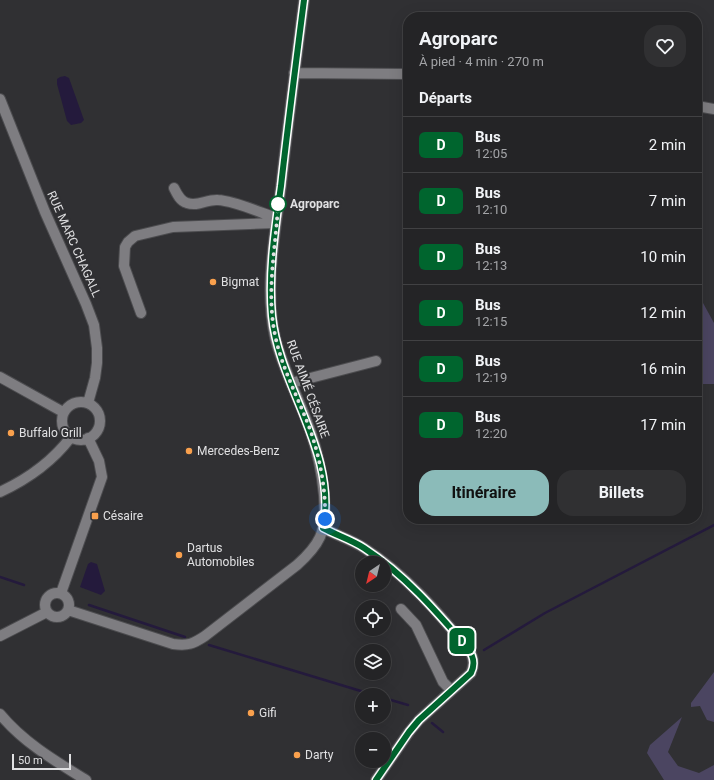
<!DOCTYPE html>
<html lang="fr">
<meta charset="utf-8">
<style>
body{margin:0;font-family:Roboto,sans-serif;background:#303032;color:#f1f3f6;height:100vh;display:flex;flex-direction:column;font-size:15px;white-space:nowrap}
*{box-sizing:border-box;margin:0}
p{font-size:13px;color:#a3a4a7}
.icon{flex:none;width:22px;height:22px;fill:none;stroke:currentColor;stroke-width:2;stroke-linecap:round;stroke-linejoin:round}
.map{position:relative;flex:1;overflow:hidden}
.panel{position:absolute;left:403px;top:12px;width:299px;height:512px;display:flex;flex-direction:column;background:#242426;border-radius:16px;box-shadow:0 4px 16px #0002,0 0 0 1px #414143}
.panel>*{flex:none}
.badge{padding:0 8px;border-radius:6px;font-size:14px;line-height:26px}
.needle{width:26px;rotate:215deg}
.fabs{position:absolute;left:355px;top:556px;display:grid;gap:8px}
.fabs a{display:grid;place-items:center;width:36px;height:36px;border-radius:50%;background:#242426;box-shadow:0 4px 16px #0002,0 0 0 1px #414143;font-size:20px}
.scale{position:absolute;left:12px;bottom:10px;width:59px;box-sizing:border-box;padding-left:4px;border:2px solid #e0e0e2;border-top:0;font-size:11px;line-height:14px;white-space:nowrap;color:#e0e0e2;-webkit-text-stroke:3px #303033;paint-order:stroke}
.you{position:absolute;width:20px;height:20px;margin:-10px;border:3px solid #fff;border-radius:50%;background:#1a73e8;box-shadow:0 0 0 6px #1a73e833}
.map>.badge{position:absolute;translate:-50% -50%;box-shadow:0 0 0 2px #fff}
h2{padding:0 16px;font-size:15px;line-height:36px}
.round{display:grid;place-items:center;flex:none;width:42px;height:42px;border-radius:16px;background:#303032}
.head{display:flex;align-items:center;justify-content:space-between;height:68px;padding:0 16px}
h1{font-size:19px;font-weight:700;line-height:30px}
.button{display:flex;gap:8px;margin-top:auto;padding:8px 16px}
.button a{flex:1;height:46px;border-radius:16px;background:#8bbbb9;color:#111;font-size:16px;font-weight:700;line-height:46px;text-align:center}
.button a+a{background:#303032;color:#f1f3f6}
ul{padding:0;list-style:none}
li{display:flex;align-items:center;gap:12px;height:56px;padding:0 16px;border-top:1px solid #414143}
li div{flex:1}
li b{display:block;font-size:15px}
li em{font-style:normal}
li .badge{min-width:44px;font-weight:700;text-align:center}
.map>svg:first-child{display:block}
.green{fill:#4b4561}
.water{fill:#241a3c}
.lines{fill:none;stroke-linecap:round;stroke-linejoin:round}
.stream{stroke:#241a3c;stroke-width:2.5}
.minor-casing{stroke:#4c4c4f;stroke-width:12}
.minor{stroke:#7e7d81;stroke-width:10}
.line-casing{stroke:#fff;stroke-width:9}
.line{stroke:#00652e;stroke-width:6}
.walk{stroke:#e0e0e2;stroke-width:4;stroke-dasharray:0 7.2}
.stop-dot{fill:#fff;stroke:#00652e;stroke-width:2}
.poi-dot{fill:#f9a04d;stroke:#303033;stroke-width:1.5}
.labels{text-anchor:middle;stroke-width:4;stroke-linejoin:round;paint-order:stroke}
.stop-label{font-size:12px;font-weight:bold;fill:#e0e0e2;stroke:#303033;text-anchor:start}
.street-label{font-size:12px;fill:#e0e0e2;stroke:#303033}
.poi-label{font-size:12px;fill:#e0e0e2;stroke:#303033;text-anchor:start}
</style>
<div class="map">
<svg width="714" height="780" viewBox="0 0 714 780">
<rect width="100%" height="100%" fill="#303033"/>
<path class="green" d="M697,292L714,323V384H697Z
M714,672V722L707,720L700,706L691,707V703Z
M682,717L668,752L678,766L699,773L714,765V780H664L647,753L650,745Z"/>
<path class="water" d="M65,76L69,78L84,120L81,123L71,125L67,121L57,84V79L60,77Z
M91,562L97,564L105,591L101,595L80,587L88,564Z"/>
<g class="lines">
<path class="stream" d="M0,577L24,585
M89,605L185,637
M209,645L374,695
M484,650L545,613L714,525
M384,698L408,705
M432,723L443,732"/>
<defs>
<path id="minor" d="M294,73L408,74
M0,99L45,212L86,304L94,325L97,348V363L95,378L88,403
M697,106L714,109
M174,188C177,194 180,201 187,203C198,207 207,199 218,200C235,201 259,212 276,218
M141,313L124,266L125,247L128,242L135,236L173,227L276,223
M0,377L63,412
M291,383L376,361
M62 421a19 19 0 1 1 38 0a19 19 0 1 1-38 0Z
M0,492C28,479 52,462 71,437
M323,528C336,535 352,540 364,548C406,575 440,614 471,653C474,660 474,665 471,673L419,720L409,732L376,780
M61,593L102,477L99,461L88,438
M45 605a12 12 0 1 1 24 0a12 12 0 1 1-24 0Z
M401,609L416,625L443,682L451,690
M68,610L173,644C188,646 193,644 205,636L297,565C306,557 315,548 320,537C326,523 325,510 324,495C322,474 318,453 311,433C300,400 283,370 275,337C264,288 275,235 281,186C288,124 296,62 304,0
M0,636L47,612
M0,714C23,742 55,761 86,780"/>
</defs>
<use href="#minor" class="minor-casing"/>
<use href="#minor" class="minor"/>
</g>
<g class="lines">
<defs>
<path id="line" d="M304,0C296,62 288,124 281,186C275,229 268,273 272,316C279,387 338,453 323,528C336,535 352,540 364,548C404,574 436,611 467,647C473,655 476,663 471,673L419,720L409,732L376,780"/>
</defs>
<use href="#line" class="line-casing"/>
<use href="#line" class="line"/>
<path class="walk" d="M278,204C276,248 266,290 275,335C282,369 299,399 311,432C320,459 326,490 325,519"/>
</g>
<circle class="stop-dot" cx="278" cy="204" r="8"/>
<g class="poi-dot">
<circle cx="213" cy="282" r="4"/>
<circle cx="11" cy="433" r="4"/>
<circle cx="189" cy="451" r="4"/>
<rect x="91" y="512" width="8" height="8" rx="2"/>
<circle cx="179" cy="555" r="4"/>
<circle cx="251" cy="713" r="4"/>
<circle cx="297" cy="755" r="4"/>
</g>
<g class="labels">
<g class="stop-label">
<text x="290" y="208">Agroparc</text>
</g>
<g class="street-label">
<text transform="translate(74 244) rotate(66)" y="4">RUE MARC CHAGALL</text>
<text transform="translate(308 389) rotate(70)" y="4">RUE AIMÉ CÉSAIRE</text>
</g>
<g class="poi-label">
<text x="221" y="286">Bigmat</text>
<text x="19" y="437">Buffalo Grill</text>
<text x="197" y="455">Mercedes-Benz</text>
<text x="103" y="520">Césaire</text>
<text x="187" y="552">Dartus<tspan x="187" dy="14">Automobiles</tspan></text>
<text x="259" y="717">Gifi</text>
<text x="305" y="759">Darty</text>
</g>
</g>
</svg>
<div class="fabs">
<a><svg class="needle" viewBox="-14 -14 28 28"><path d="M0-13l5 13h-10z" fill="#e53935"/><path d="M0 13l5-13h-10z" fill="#a3a4a7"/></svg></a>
<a><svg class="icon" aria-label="locate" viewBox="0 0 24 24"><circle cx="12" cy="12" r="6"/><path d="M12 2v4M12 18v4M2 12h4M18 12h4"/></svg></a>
<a><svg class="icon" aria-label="layers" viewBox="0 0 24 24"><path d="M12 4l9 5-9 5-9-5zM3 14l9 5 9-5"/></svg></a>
<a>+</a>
<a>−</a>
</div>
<div class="scale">50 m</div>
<div class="you" style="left:325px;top:519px"></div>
<b class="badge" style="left:462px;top:641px;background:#00652e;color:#fff">D</b>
<section class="panel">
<div class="head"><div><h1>Agroparc</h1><p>À pied · 4 min · 270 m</p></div><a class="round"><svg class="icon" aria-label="heart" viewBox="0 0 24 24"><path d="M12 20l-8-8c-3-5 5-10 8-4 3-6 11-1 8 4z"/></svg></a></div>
<h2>Départs</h2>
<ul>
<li><span class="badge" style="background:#00652e;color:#fff">D</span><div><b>Bus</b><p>12:05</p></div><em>2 min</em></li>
<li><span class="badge" style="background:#00652e;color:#fff">D</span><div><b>Bus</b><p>12:10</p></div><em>7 min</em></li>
<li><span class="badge" style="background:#00652e;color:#fff">D</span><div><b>Bus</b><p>12:13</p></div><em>10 min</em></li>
<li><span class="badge" style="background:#00652e;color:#fff">D</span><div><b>Bus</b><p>12:15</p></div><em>12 min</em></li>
<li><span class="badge" style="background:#00652e;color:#fff">D</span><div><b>Bus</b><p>12:19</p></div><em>16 min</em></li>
<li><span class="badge" style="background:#00652e;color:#fff">D</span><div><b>Bus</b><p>12:20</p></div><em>17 min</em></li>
</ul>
<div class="button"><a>Itinéraire</a><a>Billets</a></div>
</section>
</div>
